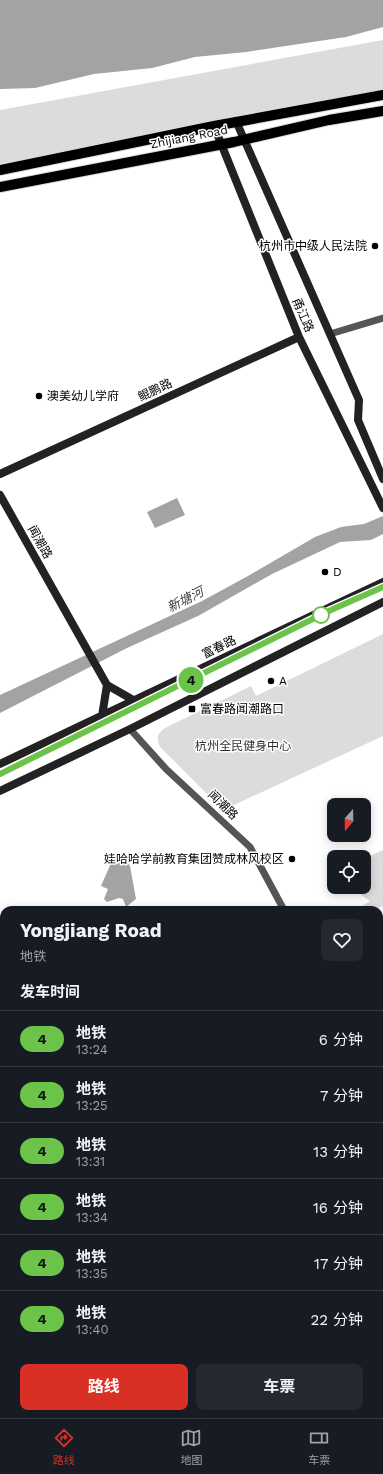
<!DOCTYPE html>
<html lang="zh">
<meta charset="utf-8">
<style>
body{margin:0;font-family:"Work Sans","Noto Sans SC",sans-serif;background:#242831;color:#f1f3f6;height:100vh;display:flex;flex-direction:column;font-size:15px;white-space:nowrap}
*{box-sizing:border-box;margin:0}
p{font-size:13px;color:#9ea1a6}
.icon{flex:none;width:22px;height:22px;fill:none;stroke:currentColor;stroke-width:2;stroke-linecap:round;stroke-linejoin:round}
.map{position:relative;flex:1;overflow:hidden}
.sheet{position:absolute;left:0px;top:906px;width:383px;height:512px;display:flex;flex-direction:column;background:#171b24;border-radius:12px 12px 0 0;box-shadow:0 2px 10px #0003}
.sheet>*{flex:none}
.badge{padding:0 8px;border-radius:13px;font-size:14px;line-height:26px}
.needle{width:26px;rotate:200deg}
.fabs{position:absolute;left:327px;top:798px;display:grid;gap:8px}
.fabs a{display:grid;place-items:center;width:44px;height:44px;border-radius:8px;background:#171b24;box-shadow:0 2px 10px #0003;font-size:20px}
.map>.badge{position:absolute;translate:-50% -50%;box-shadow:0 0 0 2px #fff}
h2{padding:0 20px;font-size:15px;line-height:36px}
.round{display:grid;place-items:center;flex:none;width:42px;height:42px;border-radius:8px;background:#242831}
.summary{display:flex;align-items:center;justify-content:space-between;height:68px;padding:0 20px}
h1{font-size:19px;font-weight:700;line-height:30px}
.cta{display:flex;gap:8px;margin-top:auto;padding:8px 20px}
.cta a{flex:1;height:46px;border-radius:8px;background:#d93025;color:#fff;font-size:16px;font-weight:700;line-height:46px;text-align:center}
.cta a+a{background:#242831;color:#f1f3f6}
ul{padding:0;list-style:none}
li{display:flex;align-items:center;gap:12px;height:56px;padding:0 20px;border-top:1px solid #363941}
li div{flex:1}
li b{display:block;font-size:15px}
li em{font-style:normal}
li .badge{min-width:44px;font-weight:700;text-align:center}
.tab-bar{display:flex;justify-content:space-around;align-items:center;height:56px;border-top:1px solid #363941;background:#171b24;font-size:11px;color:#9ea1a6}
.tab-bar a{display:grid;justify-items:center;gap:2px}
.tab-bar .active{color:#d93025}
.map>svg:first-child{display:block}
.green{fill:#dcdcdc}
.water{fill:#a3a3a3}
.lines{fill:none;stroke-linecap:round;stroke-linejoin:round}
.highway-tunnel{stroke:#d9d9d9;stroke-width:12;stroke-dasharray:12 6;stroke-linecap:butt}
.primary-casing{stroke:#dbdbdb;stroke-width:12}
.highway-casing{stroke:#dbdbdb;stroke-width:14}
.street{stroke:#555;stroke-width:7}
.secondary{stroke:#222;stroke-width:8}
.primary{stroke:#000;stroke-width:10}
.highway{stroke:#000;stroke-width:12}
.line-casing{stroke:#fff;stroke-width:9}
.line{stroke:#6bc349;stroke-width:6}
.poi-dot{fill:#000;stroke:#fff;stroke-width:1.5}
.stop-dot{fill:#fff;stroke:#6bc349;stroke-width:2}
.labels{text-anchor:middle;stroke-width:3;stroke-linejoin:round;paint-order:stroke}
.street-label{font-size:12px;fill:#000;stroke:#fff}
.poi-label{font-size:12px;fill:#000;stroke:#fff;text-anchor:start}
.park-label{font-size:12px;fill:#333;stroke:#fff}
.water-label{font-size:13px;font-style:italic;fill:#444;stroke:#fff}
</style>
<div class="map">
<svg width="383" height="1418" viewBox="0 0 383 1418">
<rect width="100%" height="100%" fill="#fff"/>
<path class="green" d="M383,40V91L0,164V110Z
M383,634V736L223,810L160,747C156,738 157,734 165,728L251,686L256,696Z
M383,850V906L374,910H362L361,907L370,901L360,894L358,887H364V859Z
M383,1112V1137L379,1139V1115Z
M114,1414H150L153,1418H118Z"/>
<path class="water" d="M0,0H383V27L346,37L246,52L195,57L152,68L94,74L35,88L0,89Z
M177,498L185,515L155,528L147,512Z
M383,516V534L371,540L340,542L321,551L272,574L198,616L127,648L0,713V695L202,601L248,576L315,537L341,527L364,524Z
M115,854H121L130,866L136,899L126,907L123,899L119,898L107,902L104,899L108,889L101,886Z"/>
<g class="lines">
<path class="highway-tunnel" d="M0,1200L4,1205
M0,1217L4,1221"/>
<defs>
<path id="primary" d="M0,170L214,126L383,95
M0,187L234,142L329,120L383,111
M0,1166L4,1170
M0,1224L4,1229
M0,1246L4,1250
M159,1414L162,1418
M224,1414L228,1418"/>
<path id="highway" d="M0,1184L4,1189
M186,1414L190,1418
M201,1414L205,1418"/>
</defs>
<use href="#primary" class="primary-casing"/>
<use href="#highway" class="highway-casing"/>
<path class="street" d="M330,334L383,318
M130,729L166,769L250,847L284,910
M0,1056L4,1054
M379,1207L383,1219
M379,1326L383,1325"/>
<path class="secondary" d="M236,121L359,400L358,420L383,479
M214,126L299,337L383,508
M0,474L299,337
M0,495L107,685L135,701
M102,716L107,685
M0,764L383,582
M0,791L130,729L383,602
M379,1080L383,1078
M379,1105L383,1103
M0,1288L4,1285
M0,1323L4,1320"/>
<use href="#primary" class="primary"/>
<use href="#highway" class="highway"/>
</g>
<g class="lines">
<defs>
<path id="line" d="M0,774L331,610L383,587"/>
</defs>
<use href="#line" class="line-casing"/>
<use href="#line" class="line"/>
</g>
<g class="poi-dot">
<circle cx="375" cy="246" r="4"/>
<circle cx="39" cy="396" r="4"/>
<circle cx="325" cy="572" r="4"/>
<circle cx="271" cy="681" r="4"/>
<rect x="188" y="705" width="8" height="8" rx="2"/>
<circle cx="292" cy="859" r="4"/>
</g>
<circle class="stop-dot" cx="321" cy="615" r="8"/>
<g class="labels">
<g class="street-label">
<text transform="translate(189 137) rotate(-11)" y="4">Zhijiang Road</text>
<text transform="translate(303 315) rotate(67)" y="4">甬江路</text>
<text transform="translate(155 390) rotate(-25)" y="4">鲲鹏路</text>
<text transform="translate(40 542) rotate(61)" y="4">闻潮路</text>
<text transform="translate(219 647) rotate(-26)" y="4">富春路</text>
<text transform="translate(223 805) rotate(44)" y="4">闻潮路</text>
</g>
<g class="poi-label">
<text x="367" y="250" text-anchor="end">杭州市中级人民法院</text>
<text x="47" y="400">澳美幼儿学府</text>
<text x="333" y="576">D</text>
<text x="279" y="685">A</text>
<text x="200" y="713">富春路闻潮路口</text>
<text x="284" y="863" text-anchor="end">娃哈哈学前教育集团赞成林风校区</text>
</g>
<g class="park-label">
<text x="243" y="750">杭州全民健身中心</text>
</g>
<g class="water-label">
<text transform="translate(185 599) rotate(-27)" y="5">新塘河</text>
</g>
</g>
</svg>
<div class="fabs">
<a><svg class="needle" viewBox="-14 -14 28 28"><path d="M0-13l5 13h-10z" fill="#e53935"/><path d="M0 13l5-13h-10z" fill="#9ea1a6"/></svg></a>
<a><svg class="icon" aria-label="locate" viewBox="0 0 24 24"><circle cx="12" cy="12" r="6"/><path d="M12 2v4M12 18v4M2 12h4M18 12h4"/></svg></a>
</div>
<b class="badge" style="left:191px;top:680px;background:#6bc349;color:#111">4</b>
<section class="sheet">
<div class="summary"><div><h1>Yongjiang Road</h1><p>地铁</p></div><a class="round"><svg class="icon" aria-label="heart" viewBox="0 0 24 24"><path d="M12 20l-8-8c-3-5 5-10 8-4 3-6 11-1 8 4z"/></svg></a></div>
<h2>发车时间</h2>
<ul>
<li><span class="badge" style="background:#6bc349;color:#111">4</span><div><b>地铁</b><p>13:24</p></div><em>6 分钟</em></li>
<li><span class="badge" style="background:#6bc349;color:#111">4</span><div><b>地铁</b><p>13:25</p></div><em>7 分钟</em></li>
<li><span class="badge" style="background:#6bc349;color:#111">4</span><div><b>地铁</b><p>13:31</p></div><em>13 分钟</em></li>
<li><span class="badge" style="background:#6bc349;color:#111">4</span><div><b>地铁</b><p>13:34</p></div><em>16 分钟</em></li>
<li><span class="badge" style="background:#6bc349;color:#111">4</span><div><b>地铁</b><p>13:35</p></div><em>17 分钟</em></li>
<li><span class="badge" style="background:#6bc349;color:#111">4</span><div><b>地铁</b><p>13:40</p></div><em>22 分钟</em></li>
</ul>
<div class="cta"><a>路线</a><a>车票</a></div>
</section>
</div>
<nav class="tab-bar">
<a class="active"><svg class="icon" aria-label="directions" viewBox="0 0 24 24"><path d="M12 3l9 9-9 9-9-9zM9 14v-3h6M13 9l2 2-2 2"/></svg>路线</a>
<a><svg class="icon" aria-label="map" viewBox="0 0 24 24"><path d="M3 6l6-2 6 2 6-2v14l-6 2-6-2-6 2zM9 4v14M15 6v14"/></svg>地图</a>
<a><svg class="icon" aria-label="tickets" viewBox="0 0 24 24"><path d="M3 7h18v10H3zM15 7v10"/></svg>车票</a>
</nav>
